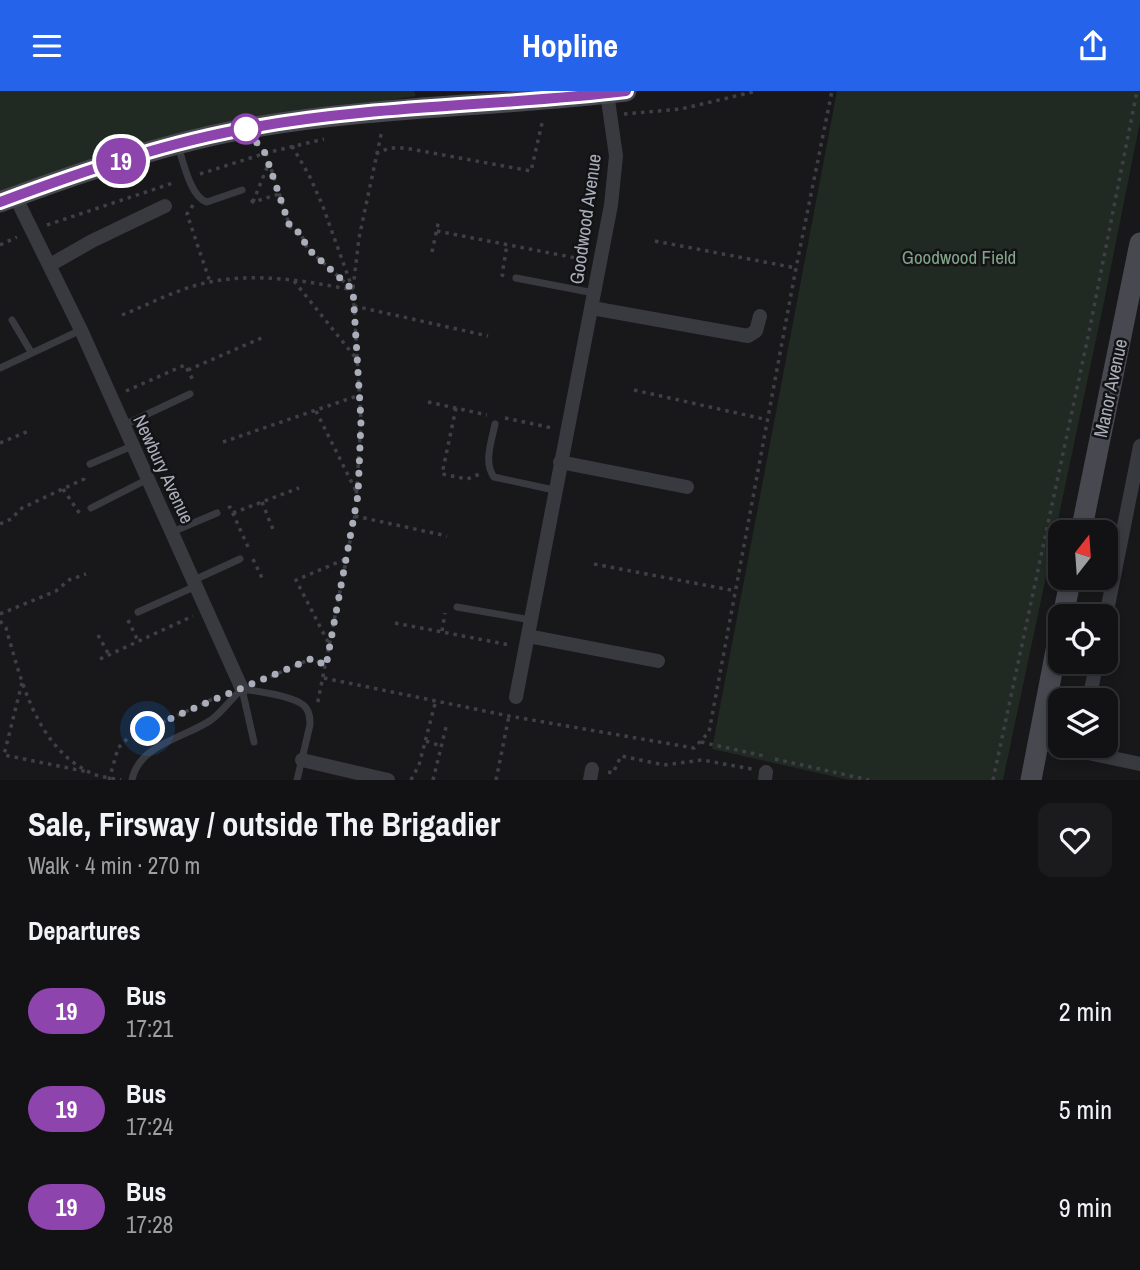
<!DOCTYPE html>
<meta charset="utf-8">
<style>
body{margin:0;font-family:"Archivo Narrow",sans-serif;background:#1b1b1d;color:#f1f3f6;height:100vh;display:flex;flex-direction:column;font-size:26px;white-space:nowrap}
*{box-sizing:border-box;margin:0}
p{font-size:23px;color:#9c9ea0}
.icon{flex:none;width:38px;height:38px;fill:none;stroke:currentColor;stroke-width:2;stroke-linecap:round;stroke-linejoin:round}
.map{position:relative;height:689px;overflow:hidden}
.details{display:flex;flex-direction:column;background:#121214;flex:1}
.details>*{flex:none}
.badge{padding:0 14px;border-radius:23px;font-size:24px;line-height:46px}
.needle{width:46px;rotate:17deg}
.fabs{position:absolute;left:1048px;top:429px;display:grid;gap:14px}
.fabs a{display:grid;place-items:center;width:70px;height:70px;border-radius:14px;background:#121214;box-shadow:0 4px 10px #0003,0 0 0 2px #313234;font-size:35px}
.you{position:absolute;width:35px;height:35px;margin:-18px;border:5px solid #fff;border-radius:50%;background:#1a73e8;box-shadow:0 0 0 10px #1a73e833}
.map>.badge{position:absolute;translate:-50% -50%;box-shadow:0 0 0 4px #fff}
h2{padding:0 28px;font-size:26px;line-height:63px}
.round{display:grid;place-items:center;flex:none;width:74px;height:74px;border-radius:14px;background:#1b1b1d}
.overview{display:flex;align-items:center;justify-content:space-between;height:119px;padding:0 28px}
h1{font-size:33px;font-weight:700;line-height:52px}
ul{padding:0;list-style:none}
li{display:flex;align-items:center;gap:21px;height:98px;padding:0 28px}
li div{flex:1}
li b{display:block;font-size:26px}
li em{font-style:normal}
li .badge{min-width:77px;font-weight:700;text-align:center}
header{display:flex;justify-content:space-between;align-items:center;height:91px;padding:0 28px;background:#2563eb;color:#fff;font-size:32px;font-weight:700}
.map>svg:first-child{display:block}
.green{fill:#202922}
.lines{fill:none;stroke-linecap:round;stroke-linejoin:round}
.path{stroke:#3f4047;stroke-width:3.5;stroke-dasharray:3.5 5;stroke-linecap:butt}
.lane{stroke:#393a40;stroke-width:7}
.street{stroke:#393a40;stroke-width:14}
.secondary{stroke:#474850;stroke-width:21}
.line-casing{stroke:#fff;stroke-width:16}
.line{stroke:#8e44ad;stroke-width:10}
.walk{stroke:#aaaeba;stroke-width:7;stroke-dasharray:0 12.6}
.stop-dot{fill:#fff;stroke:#8e44ad;stroke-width:3.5}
.labels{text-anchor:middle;stroke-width:5;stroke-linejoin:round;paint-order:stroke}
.street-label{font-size:19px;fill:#aaaeba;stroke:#131315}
.park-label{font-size:19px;fill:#81a587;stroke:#131315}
</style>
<header><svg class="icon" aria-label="menu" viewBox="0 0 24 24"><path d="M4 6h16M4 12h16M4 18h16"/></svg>Hopline<svg class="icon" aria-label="share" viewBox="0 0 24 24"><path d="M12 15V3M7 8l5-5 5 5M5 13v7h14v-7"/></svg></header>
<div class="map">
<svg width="1140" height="689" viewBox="0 0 1140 689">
<rect width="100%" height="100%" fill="#18181a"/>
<path class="green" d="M0,0H414L416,5L356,14L260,25L160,49L0,103Z
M837,0H1140V31L1105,206L1003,689H849L712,658Z"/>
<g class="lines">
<path class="path" d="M624,23L681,18L757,0
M292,55L309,84L322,113L353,199L361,330L355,425L317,615
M266,62L290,136L301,143L307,157L351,197
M376,63L389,57H405L531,80L543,28
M200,83L266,62L324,48
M251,109L253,111L279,103
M253,111L268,74
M193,114L187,123L210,191
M47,134L176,91
M437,140L586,169
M655,150L796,177
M0,154L17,146
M432,161L439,128
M504,185L502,184L507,154
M294,190L355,266
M353,197L359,147L382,39
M354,215L488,245
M122,224C147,214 172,201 197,194C249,180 301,189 353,199
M188,279L266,245
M634,299L768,329
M126,300L185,274L194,291
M428,311L487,324
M456,317L442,383L467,388L480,383
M316,320L357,402
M505,327L552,337
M223,351L360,304
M0,352L31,339
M63,398L80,423
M262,411L274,441
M228,417L230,416L249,458
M233,422L299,397
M355,425L447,445
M0,433L11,428L22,417L84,388L85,385
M253,468L263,489
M594,473L736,500
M0,523L56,500L69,489L86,483
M128,529L138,550
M0,530L6,537C21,589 36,655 89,681C98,686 111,687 121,689
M395,532L510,554
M442,540L445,522
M98,544L109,564
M328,551L296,489L346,468
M100,568L193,525
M324,587L509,625L694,657L709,641L796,177L832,0
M263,589L313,567L325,575
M22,592L4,664L88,681
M426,650L441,655
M701,651L764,665
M775,668L869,689
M608,681L613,682L621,665L664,674L702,669L752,678
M109,689L118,657L127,648L217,606
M411,689L419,674L436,609
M433,689L446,636
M496,689L509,625
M993,689L1089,241L1137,0"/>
<path class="lane" d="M178,55C183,70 191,107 207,111L242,99
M516,187L594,202
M12,229L31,261
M0,277L81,239
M495,333C492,349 483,372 494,386L554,399
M122,335L190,303
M90,373L132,355
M91,417L148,388
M172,441L217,422
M194,489L240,468
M457,516L531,529
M138,521L196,495
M242,598L254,651
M132,689C139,653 185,647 211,629C222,621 231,608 242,598C256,600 298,605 306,617C310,622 310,628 310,634L297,689"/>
<path class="street" d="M15,105L81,239L242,598
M50,174L92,150L165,115
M592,217L748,245L756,240L760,225
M560,371L687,396
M1106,525L1140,355
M528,545L658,570
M516,606L611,114L616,65L607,2
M1089,609L1097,570
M1037,651L1140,673
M302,669L388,689
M590,689L592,678
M765,689L766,681"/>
<path class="secondary" d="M0,111C81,81 171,50 255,36C378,15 503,15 626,0
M1081,441L1140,152
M1063,525L1071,486
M1031,689L1060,539"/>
</g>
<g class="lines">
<defs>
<path id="line" d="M0,111C81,81 170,50 255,36C378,14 503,15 626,0"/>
</defs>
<use href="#line" class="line-casing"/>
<use href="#line" class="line"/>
<path class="walk" d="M148,638C203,612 258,591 313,567L326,575L358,404L361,330L353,199L307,157L301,143L290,136L265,62L246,38"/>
</g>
<circle class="stop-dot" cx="246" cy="38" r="14"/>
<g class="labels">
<g class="street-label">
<text transform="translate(585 128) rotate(-82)" y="7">Goodwood Avenue</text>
<text transform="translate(1110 297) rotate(-78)" y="7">Manor Avenue</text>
<text transform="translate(164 378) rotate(65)" y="7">Newbury Avenue</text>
</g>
<g class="park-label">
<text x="959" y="173">Goodwood Field</text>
</g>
</g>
</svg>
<div class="fabs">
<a><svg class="needle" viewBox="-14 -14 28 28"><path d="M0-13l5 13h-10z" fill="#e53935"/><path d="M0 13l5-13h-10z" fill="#9c9ea0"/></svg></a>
<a><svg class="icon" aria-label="locate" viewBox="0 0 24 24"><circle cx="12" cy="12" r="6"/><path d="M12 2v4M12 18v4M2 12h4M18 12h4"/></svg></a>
<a><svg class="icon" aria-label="layers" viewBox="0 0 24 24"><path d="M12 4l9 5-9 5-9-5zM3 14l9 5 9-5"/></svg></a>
</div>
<div class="you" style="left:148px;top:638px"></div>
<b class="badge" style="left:121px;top:70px;background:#8e44ad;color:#fff">19</b>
</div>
<section class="details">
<div class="overview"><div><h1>Sale, Firsway / outside The Brigadier</h1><p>Walk · 4 min · 270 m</p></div><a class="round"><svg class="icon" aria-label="heart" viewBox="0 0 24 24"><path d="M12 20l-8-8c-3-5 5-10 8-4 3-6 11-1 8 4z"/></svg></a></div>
<h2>Departures</h2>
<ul>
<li><span class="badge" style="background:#8e44ad;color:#fff">19</span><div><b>Bus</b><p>17:21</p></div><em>2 min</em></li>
<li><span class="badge" style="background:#8e44ad;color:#fff">19</span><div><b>Bus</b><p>17:24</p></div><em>5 min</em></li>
<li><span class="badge" style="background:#8e44ad;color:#fff">19</span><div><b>Bus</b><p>17:28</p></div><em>9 min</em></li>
</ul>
</section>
